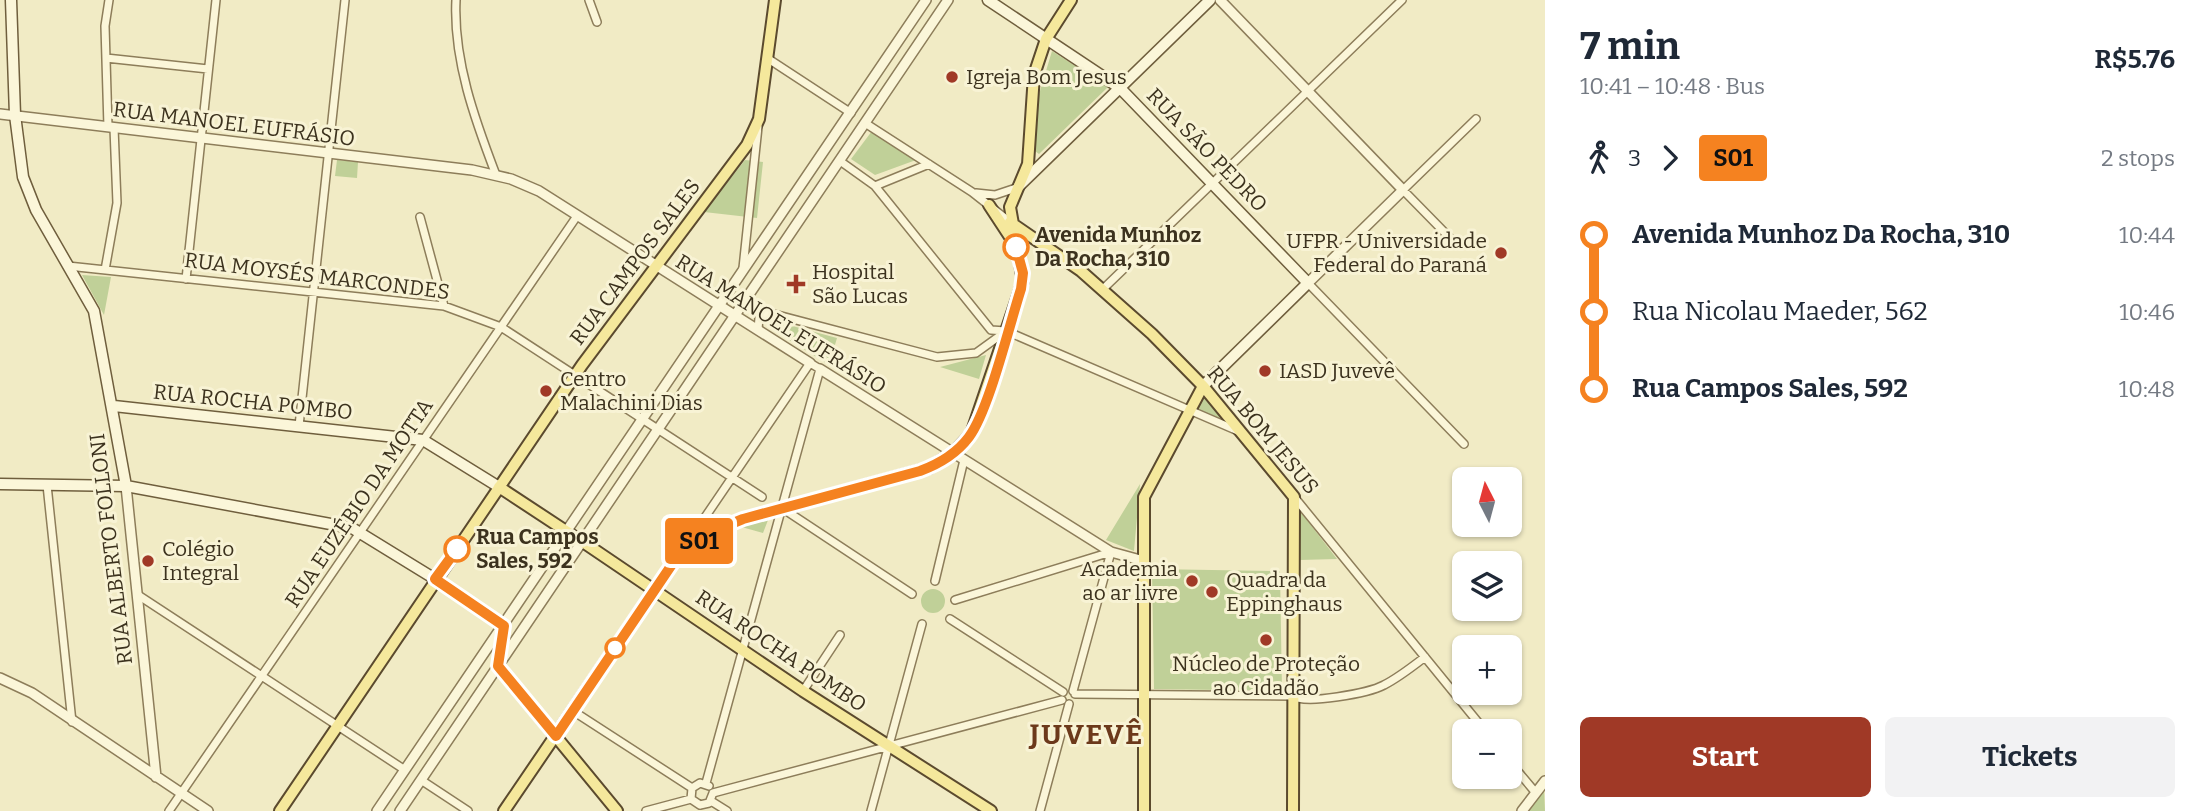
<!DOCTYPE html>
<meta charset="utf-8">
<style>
body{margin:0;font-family:Bitter,serif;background:#f2f2f3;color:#1f2937;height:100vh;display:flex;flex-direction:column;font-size:26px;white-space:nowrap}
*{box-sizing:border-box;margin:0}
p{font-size:23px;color:#747a83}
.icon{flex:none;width:38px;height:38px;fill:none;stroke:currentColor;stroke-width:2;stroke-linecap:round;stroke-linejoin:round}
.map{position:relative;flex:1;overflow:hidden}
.details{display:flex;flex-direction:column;background:#fff;width:665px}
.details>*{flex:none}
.badge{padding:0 14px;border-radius:5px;font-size:24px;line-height:46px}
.needle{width:46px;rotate:354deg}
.controls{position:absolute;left:1452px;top:467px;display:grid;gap:14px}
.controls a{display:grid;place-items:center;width:70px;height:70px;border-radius:10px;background:#fff;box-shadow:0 2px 5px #0004;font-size:35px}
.map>.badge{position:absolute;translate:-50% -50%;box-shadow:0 0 0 4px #fff}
.legs{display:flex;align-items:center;gap:10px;height:77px;padding:0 35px;font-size:23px}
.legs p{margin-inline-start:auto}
.headline{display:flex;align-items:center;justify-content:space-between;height:119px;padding:0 35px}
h1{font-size:38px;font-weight:700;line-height:52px}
.action{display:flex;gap:14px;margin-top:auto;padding:14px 35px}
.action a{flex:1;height:80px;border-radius:10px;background:#a03926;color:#fff;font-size:28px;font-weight:700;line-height:80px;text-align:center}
.action a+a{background:#f2f2f3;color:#1f2937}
ul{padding:0 35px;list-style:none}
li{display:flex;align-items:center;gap:24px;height:77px;font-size:26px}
li i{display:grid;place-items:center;width:10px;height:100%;margin:0 9px;background:currentColor}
li i::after{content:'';width:18px;height:18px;margin:-9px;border:5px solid;border-radius:50%;background:#fff}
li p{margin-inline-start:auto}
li:first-child i{background:linear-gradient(#0000 50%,currentColor 0)}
li:last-child i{background:linear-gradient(currentColor 50%,#0000 0)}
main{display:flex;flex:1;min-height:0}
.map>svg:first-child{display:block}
.green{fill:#c0d098}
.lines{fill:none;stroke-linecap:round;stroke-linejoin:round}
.minor-casing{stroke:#8d7d5a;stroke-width:10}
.tertiary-casing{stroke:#8d7d5a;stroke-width:12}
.secondary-casing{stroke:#6f5e3d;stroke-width:13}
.primary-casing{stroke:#5b4a2e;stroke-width:14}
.minor{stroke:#fbf6d9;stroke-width:7}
.tertiary{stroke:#fbf6d9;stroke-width:9}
.secondary{stroke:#fbf6d9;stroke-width:10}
.primary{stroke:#f5e89c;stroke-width:10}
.line-1-casing{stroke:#fff;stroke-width:16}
.line-1{stroke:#f58220;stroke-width:10}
.poi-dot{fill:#a03926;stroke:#f8f3d5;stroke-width:2.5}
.stop-1-dot{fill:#fff;stroke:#f58220;stroke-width:3.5}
.labels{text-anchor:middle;stroke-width:6;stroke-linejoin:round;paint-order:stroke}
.poi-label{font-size:21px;fill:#3c321e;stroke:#f8f3d5;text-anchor:start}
.street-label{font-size:21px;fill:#3c321e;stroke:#f8f3d5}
.stop-label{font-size:21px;font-weight:bold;fill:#3c321e;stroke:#f8f3d5;text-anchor:start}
.district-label{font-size:28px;font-weight:bold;letter-spacing:2px;fill:#6c391b;stroke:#f8f3d5}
</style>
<main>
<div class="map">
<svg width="1545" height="811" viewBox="0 0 1545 811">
<rect width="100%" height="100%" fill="#f1ebc5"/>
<path class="green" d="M1052,51L1108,87L1039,154L1035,151L1037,101Z
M872,131L916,160L875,175L851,159Z
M337,160L358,162L357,178L335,176Z
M745,160L763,162L757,218L704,212Z
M82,275L111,277L104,315Z
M774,321L837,338L829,365L770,328Z
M986,355L979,379L940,367Z
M1204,390L1230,424L1195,408Z
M1140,484L1134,551L1106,540Z
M1300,511L1337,559L1300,560Z
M770,515L763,533L738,526Z
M1152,569L1280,571L1282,691L1154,689Z
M921 601a12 12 0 1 1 24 0a12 12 0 1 1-24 0Z
M1544,787L1545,811H1525Z"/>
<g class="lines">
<defs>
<path id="minor" d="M456,0C453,60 475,120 496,175
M589,0L597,22
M106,58L208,69
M767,58L851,113
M865,123L972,192L1010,222
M108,127L105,26L109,0
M840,161L875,186L991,330L1006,331L1238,431
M875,186L929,164
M976,193L995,195L1016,188
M420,217L444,306
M1452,240L1403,190L1476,119
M68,266L444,306L501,327L762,497
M743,268L758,127
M105,270L117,203L114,128
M186,279L216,0
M1308,283L1464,444
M1103,289L1402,0
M743,306L937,357L976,353L1005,332
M758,329L759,318L767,313
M299,426L345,0
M47,485L72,722
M1295,498L1486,732
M782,508L912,594
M682,551L810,363L820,369L706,783
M935,581L964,460
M138,595L405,770
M955,600L1111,552
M950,619L1063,692
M803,691L840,635
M1073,691L1111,552
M1075,694L1293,696C1305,705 1369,693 1384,685C1398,678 1412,667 1425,657
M573,711L692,788
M1510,762L1536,793
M421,780L468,811
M713,793L1062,700
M711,801L727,811
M700,805L691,799L692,788L700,783L709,786
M700,805L709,803L713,793
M169,811L577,216
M646,811L691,799
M871,811L922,624
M1040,811L1069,704"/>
<path id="tertiary" d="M1220,0L1403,190L1308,283
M0,114L472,170L511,179L539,191L810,363
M820,369L1111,552L1144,561
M126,486L156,777
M0,678L32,693L208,811
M377,811L926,0
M400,811L948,0
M1522,811L1545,781"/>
<path id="secondary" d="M11,0L15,115L23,177L36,210L94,311L126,486
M988,0L1120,88L1308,283L1203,386
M1019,186L1210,0
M114,406L423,440L499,487
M0,484L126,486L352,528L435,579"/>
<path id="primary" d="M989,205L1010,237
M1010,222L1081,271L1152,334L1203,386L1294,497L1293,811
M499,487L575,537
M583,542L803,691L991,811
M435,579L504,626L498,666L617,811
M280,811L582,365L747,145L759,119L775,0
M504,811L679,554L721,528L743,519L929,468L953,453L971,434L1023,281L1010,207L1028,164L1034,75L1046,39L1071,0
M1144,811V497L1203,386"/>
</defs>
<use href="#minor" class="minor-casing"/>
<use href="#tertiary" class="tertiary-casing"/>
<use href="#secondary" class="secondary-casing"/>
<use href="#primary" class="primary-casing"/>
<use href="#minor" class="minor"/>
<use href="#tertiary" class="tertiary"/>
<use href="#secondary" class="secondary"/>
<use href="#primary" class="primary"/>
</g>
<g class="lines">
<defs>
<path id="line-1" d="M457,549L435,579L504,626L498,666L556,736L679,554L721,528L743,519L920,471C939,464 957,453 969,437C989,410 1009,326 1021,289L1023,273L1016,247"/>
</defs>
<use href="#line-1" class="line-1-casing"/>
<use href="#line-1" class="line-1"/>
</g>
<g class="poi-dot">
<circle cx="952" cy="77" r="7"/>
<circle cx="1501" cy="253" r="7"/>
<path d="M792.5 273.5h7v7h7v7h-7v7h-7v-7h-7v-7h7z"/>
<circle cx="1265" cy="371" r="7"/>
<circle cx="546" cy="391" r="7"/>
<circle cx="148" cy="561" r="7"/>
<circle cx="1192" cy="581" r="7"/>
<circle cx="1212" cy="592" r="7"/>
<circle cx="1266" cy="640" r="7"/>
</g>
<g class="stop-1-dot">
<circle cx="1016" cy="247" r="12"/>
<circle cx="457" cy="549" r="12"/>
<circle cx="615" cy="648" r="9"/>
</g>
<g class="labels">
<g class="poi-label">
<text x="966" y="84">Igreja Bom Jesus</text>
<text x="1487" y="248" text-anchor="end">UFPR - Universidade<tspan x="1487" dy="24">Federal do Paraná</tspan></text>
<text x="812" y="279">Hospital<tspan x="812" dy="24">São Lucas</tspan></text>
<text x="1279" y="378">IASD Juvevê</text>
<text x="560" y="386">Centro<tspan x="560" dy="24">Malachini Dias</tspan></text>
<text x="162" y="556">Colégio<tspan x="162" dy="24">Integral</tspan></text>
<text x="1178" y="576" text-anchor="end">Academia<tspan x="1178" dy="24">ao ar livre</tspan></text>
<text x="1226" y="587">Quadra da<tspan x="1226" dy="24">Eppinghaus</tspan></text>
<text x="1266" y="671" text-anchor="middle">Núcleo de Proteção<tspan x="1266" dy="24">ao Cidadão</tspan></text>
</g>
<g class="street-label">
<text transform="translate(234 124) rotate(7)" y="7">RUA MANOEL EUFRÁSIO</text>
<text transform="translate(1207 150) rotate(46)" y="7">RUA SÃO PEDRO</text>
<text transform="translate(635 262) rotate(-53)" y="7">RUA CAMPOS SALES</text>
<text transform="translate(317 276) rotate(7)" y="7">RUA MOYSÉS MARCONDES</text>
<text transform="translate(781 324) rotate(32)" y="7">RUA MANOEL EUFRÁSIO</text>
<text transform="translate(253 402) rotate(6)" y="7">RUA ROCHA POMBO</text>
<text transform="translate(1263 430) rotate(50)" y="7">RUA BOM JESUS</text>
<text transform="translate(359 503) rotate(-56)" y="7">RUA EUZÉBIO DA MOTTA</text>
<text transform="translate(111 549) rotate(-97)" y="7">RUA ALBERTO FOLLONI</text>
<text transform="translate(781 651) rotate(34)" y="7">RUA ROCHA POMBO</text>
</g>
<g class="stop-label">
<text x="1035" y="242">Avenida Munhoz<tspan x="1035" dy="24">Da Rocha, 310</tspan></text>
<text x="476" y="544">Rua Campos<tspan x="476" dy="24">Sales, 592</tspan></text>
</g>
<g class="district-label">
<text x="1087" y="744">JUVEVÊ</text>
</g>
</g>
</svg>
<div class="controls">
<a><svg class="needle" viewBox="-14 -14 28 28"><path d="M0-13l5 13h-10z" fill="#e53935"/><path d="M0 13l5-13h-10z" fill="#747a83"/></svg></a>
<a><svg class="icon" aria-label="layers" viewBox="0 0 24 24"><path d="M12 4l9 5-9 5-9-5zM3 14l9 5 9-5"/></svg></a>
<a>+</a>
<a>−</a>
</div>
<b class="badge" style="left:699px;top:541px;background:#f58220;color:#111">S01</b>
</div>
<section class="details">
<div class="headline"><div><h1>7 min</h1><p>10:41 – 10:48 · Bus</p></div><b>R$5.76</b></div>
<div class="legs"><svg class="icon" aria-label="walk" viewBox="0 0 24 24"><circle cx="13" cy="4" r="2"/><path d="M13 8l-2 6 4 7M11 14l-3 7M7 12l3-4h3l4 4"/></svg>3<svg class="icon" aria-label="forward" viewBox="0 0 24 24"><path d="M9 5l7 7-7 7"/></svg><b class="badge" style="background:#f58220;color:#111">S01</b><p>2 stops</p></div>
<ul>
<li><i style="color:#f58220"></i><b>Avenida Munhoz Da Rocha, 310</b><p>10:44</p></li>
<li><i style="color:#f58220"></i><span>Rua Nicolau Maeder, 562</span><p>10:46</p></li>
<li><i style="color:#f58220"></i><b>Rua Campos Sales, 592</b><p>10:48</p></li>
</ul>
<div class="action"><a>Start</a><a>Tickets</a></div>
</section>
</main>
